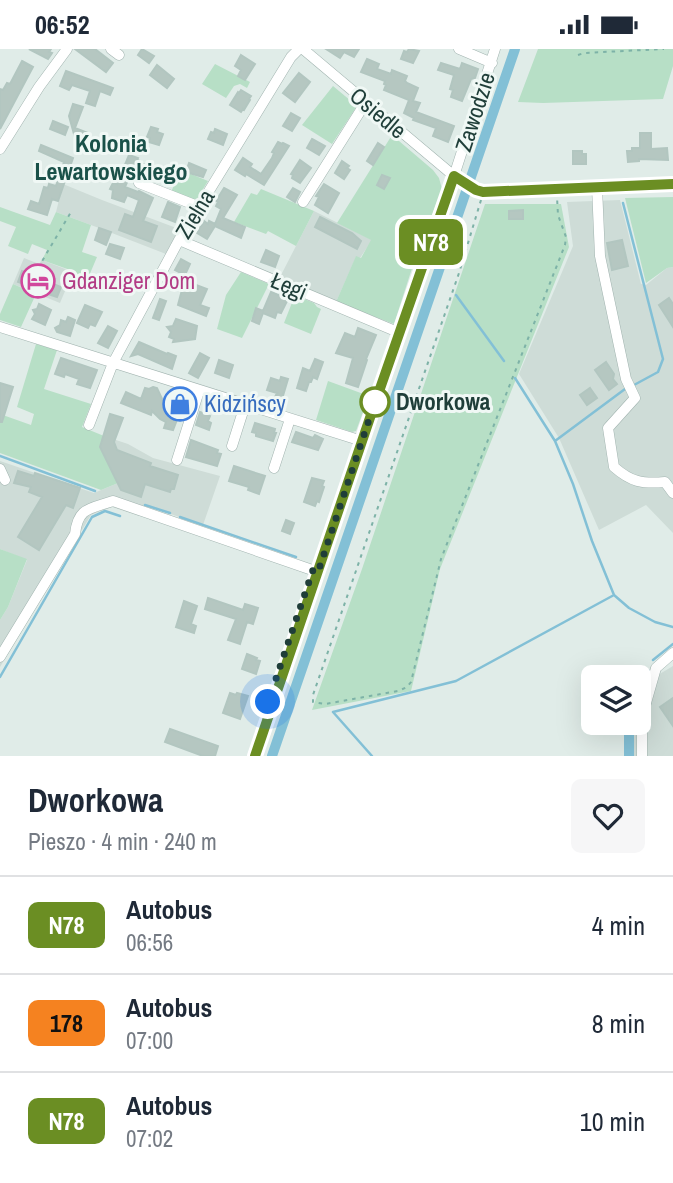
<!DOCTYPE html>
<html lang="pl">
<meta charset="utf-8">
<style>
body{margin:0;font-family:"Archivo Narrow",sans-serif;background:#f6f6f7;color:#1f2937;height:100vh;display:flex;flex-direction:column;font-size:26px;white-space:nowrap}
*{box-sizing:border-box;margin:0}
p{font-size:23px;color:#747a83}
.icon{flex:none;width:38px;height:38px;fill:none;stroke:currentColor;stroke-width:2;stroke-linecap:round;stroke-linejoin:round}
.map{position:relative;height:707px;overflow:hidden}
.side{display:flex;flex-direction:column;background:#fff;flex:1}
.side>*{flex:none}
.badge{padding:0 14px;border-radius:10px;font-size:24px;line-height:46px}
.controls{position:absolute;left:581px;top:616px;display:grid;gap:14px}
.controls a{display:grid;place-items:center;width:70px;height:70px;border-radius:10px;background:#fff;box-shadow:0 7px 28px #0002;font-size:35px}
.you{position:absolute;width:35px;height:35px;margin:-18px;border:5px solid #fff;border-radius:50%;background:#1a73e8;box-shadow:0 0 0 10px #1a73e833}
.map>.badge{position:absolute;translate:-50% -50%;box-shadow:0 0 0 4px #fff}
.round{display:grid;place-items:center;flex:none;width:74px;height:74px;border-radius:10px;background:#f6f6f7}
.summary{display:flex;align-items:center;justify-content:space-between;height:119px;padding:0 28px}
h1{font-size:33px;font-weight:700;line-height:52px}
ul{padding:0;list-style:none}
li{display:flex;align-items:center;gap:21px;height:98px;padding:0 28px;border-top:2px solid #e0e1e3}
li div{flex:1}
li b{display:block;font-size:26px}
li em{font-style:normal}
li .badge{min-width:77px;font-weight:700;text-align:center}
.status{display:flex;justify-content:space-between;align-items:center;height:49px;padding:0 35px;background:#fff;direction:ltr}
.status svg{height:19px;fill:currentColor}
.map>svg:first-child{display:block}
.built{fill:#cedcd7}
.green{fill:#b7dfc6}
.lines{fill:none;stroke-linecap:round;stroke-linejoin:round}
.stream{stroke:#83c0d6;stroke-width:2.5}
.canal{stroke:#83c0d6;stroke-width:10}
.building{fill:#b5c7c1;stroke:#b2c6c0;stroke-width:2}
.minor-casing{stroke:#a2b4b0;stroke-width:11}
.path{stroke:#7db2a7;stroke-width:2;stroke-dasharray:3.5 5;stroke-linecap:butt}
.minor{stroke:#fff;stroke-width:10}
.line-casing{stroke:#fff;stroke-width:16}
.line{stroke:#6b8e23;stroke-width:10}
.walk{stroke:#1f3e39;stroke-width:7;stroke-dasharray:0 12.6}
.stop-dot{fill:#fff;stroke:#6b8e23;stroke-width:3.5}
.labels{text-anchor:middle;stroke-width:6;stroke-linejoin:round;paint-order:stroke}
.street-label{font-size:23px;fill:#1f3e39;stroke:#f0f8f5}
.hotel-label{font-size:23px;fill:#b23c85;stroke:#f0f8f5;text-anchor:start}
.stop-label{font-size:23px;font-weight:bold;fill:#1f3e39;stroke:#f0f8f5;text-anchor:start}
.shop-label{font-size:23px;fill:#366cbe;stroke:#f0f8f5;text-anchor:start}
.neighbourhood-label{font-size:24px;font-weight:bold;fill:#1a5149;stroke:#f0f8f5}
</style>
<div class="status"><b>06:52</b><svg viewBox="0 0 49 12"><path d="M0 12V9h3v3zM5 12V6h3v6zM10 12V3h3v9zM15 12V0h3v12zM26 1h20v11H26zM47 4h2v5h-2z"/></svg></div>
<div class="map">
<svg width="673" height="707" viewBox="0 0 673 707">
<rect width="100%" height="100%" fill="#e0ece8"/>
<path class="built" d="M63,135L102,151L179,180L166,205L99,179L56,163Z
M620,151L641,235L646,236L667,219L673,218V484L646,456L599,481L559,389L519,325L573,197L567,153Z
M314,162L372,191L360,209L356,208L336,253L280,228Z
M24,209L39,215L42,211L73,223L60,254L13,235Z
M104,387L128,395L153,409L220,427L203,476L144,456L139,467L112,458L91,466L0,618V571L8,558L27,511L0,500V412L94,444L118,434L100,398Z
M673,617V707H633L635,674H639V658L649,624L658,626Z"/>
<path class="green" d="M538,0H673V17L663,50L543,54L518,53Z
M215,15L250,33L247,39L240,35L234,37L226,49L202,35Z
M333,37L357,57L332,95L302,76Z
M392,86L433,121L439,129L442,140L416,207L394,275L336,253L356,207L361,209L371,191L337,174Z
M181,121L208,132L197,150L190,151L171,143Z
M261,140L314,162L296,197L268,182L266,185L234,173L251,144L257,146Z
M673,148V218L667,219L646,234L625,149Z
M485,155H561L569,198L440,520L411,642L312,661L362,520Z
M0,158L50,176L56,163L91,176L82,203L97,208L86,234L71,228L73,222L42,211L47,201L32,195L28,205L8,197L16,178L0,172Z
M241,223L269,235L242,289L217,280L226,246Z
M13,235L36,245L21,278L0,271V265Z
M295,246L314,254L317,258L321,260L311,285L284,274Z
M36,295L57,301L44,340L91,355L82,378L104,387L100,398L118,434L101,441L0,404V365L31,376L34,365L17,358Z
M328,332L369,347L356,382L352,383L316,371Z
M0,500L27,510L8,558L0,571Z"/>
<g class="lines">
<path class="stream" d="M623,154L663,310L658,323L634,336
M456,246L504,312
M515,329L555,392L573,435L592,492L614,546L629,559L655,573L673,578
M555,392L625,340
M0,407L95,442
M145,456L170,464
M180,468L296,508
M653,611L673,595
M0,628L92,468L105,462L120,467
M372,707L333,663L456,632L614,546"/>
<path class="canal" d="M639,652L647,625
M272,707L515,0
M629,707V684L632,674"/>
</g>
<path class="building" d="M29,0H51L49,3L52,4L48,10Z
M75,0H95L113,14L106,23Z
M142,0L154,7L149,14L138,6Z
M326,0H359L354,8L344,3L340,9Z
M409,0L419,2L413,14L401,10L404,2L407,3Z
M241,6L255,15L245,31L238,27L241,21L235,17Z
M367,10L379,15L377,20L391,25L392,21L407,27L405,32L407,34L418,39L413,52L420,54L416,63L454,77L448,93L433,87L436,79L413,71L414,69L404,64L409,51L384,41L386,36L384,35L385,32L361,23Z
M22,12L33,18L0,80V40L3,41L7,34L10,35Z
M441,14L460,20L462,14L478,20L475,29L471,30L462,52L451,48L453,41L450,40L454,26L438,21Z
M157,16L174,30L167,39L150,26Z
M66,22L113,39L110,46L100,42L95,57L86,54L90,42L72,36L69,41L60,37Z
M299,24L310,33L295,53L283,44Z
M241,41L251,47L249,50L250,51L244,61L243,60L241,63L230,56L238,43L239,44Z
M73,55L83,58L75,79L88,84L85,91L80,89L77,96L69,67Z
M291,64L300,69L292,82L283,77Z
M53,72L68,78L65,86L50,80Z
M151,78L158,80L157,83L163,85L159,96L149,93L150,89L147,88Z
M215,80L227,85L223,96L208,90L211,83L214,84Z
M640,84H651V100L667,99L668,111L639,110V112L628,113L627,102H632V99H640Z
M312,90L325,97L319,106L307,99Z
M278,93L282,95L283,94L289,97L264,136L246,125L245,127L235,121L243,109L252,115L250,118L261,125L272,109L274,104L272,103Z
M378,94L384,98L373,116L367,112Z
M41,96L73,109L58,152L52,150L47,166L28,160L31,152L39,155L44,138L48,139L49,135L56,137L64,113L39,102Z
M573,102H582V105H586V115H573Z
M129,106L138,109L137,111L142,113V115L152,118V121L155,122L152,131L143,128L145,124L133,119L125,138L138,143L139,142L153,149L143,172L157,177L151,193L119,181L125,165L133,168L139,151L127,146L124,153L112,149L113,141L110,140L113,134L117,135Z
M300,111L311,119L300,134L292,129L293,126L291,125Z
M342,112L349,117L347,119L350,121L344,130L335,124Z
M189,114L206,121L203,128L186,123Z
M382,126L390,129L384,140L377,136Z
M324,135L339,144L328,164L315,156L319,148L316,147Z
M224,139L237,146L223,169L245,178L241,189L215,177L207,190L197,184L204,172L208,175L209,172L215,175L221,160L216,157L218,153L216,152Z
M293,139L300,143L295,153L287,148Z
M168,153L180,158L175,173L162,168Z
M523,161V170H509V162Z
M320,168L352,184L361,192L357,200L315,178Z
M99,179L111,183L106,196L95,191Z
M622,191L628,217L612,221L607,194Z
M110,195L124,199L120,210L106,205Z
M266,201L279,207L275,218L261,213Z
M181,210L190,215L185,226L175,221Z
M31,221L55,230L53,235L61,238L57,248L48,245L49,244L18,233L22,222L30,225Z
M108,229L120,232L117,242L105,237Z
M188,233L207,240L200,256L209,259L206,267L178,256L182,241L184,242Z
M271,243L288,250L281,264L277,263L275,269L263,264L259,275L252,272L256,259L263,262Z
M669,249L673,255V278L659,256Z
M160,250L166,252L159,271L153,269Z
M39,255L51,261L45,276L32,270L35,265L33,261L37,260Z
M85,256L102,263L95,277L90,275L88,279L77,274Z
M68,268L75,271L70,287L57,283L55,279L60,276L61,271L66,273Z
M176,270L197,277L195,290L173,293L174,290L169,288L171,283L167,278L173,277Z
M108,277L117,282L108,299L98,294Z
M358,279L376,286L366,310L367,311L358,338L346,334L353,309L336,304L345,284L355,288Z
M139,293L167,305L168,304L176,307L172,320L138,305L131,307Z
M200,304L209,309L198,329L189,324Z
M61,309L97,321L90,339L77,335L79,330L65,325L64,328L55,325Z
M315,310L323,313L317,330L313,328L311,333H309L306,342L297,339L303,319L310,322Z
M219,311L233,316L229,329L215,324Z
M606,313L614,325L613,330L617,335L609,341L595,321Z
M281,328L288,330L282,350L275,348L277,344L267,341L271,329L280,332Z
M0,334L13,338L2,373H0Z
M153,338L157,339L163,352L168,344L175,347L177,342L187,345L185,349L187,350L183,364L180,363L173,381L164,379L166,373L160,370L152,362L151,366L121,354L126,343L141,350L145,339L149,340Z
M590,339L597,349L587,356L580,346Z
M200,363L210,367L208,372L211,374L209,381L196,376Z
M110,365L123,369L114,393L117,401L151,414L150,417L178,426L174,440H171L170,443L145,435L141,448L121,441L100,398Z
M255,374L275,380L274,384H276L273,392L256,387V384L252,383Z
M296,383L313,389L315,386L323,390L318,401L292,393Z
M191,391L218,401L217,404L221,405L217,417L186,408Z
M234,417L265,427L259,445L248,441L249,438L229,432Z
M18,422L34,427L35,424L80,439L73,459L66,456L39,501L18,488L42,448L29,443L31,438L14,434Z
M312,429L324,432L322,437L324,438L319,453L317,452L315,457L304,453Z
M286,471L294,474L290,485L282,482Z
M208,549L243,561L245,555L258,559L253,575L247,573L240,595L228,591L236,570L205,560Z
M184,552L197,557L191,575L196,577L194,584L176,578Z
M247,605L257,609L256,611L260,612L256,625L242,620Z
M230,644L236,646L237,644L248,647L240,670L223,664Z
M673,649V677L660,658Z
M170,680L218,697L215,707H203L165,693Z"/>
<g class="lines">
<defs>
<path id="minor" d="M111,0L119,6
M303,0L454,127L476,141L487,143L673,135
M459,0L492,14
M0,100L39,38L67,0
M139,134L200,158
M597,138L600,207L626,330L635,349L608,379L614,418C631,433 642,435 665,433L673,444
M303,153L366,53
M179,191L400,284
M0,278L362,392
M89,376L113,314L179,191L291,8L299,0
M232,397L245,356
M177,411L199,342
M274,419L290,370
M0,420L5,431
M0,608L75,485C78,458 90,460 113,452L318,523
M255,707L454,127L495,0
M642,707V668L656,619L673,604"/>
</defs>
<use href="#minor" class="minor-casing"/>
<path class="path" d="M578,6L584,4L664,0
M481,151L459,224L313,646V653L325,655L398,642L407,638L411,633L441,510L565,196L566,188L558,166L557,148
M38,219L71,163"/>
<use href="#minor" class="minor"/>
</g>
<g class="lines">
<defs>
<path id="line" d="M255,707L375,354L454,127L476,141L483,143L673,135"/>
</defs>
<use href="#line" class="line-casing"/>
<use href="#line" class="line"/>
<path class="walk" d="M268,653L313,521L318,523L375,353"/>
</g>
<defs>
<symbol id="hotel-ring" viewBox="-11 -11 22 22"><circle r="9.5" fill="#f0f8f5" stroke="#d1479c" stroke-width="1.5"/><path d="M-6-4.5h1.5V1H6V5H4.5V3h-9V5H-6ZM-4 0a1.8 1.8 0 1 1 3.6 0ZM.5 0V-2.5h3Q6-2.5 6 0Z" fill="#d1479c"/></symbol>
<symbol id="shop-ring" viewBox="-11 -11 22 22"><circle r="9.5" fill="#f0f8f5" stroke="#3f7fe0" stroke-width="1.5"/><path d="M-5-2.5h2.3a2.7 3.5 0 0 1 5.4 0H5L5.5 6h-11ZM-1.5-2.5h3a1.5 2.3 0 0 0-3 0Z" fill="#3f7fe0"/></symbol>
</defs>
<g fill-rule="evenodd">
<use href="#hotel-ring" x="19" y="213" width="38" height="38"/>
<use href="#shop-ring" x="161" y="336" width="38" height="38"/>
</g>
<circle class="stop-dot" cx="375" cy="353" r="14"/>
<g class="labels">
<g class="street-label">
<text transform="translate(475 63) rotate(-72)" y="8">Zawodzie</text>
<text transform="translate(378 64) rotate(40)" y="8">Osiedle</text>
<text transform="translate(195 165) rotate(-59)" y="8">Zielna</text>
<text transform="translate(289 237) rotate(23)" y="8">Łęgi</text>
</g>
<g class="hotel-label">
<text x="62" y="240">Gdanziger Dom</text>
</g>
<g class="stop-label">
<text x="396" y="361">Dworkowa</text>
</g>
<g class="shop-label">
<text x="204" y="363">Kidzińscy</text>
</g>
<g class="neighbourhood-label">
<text x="111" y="103">Kolonia<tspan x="111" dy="28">Lewartowskiego</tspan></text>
</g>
</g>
</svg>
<div class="controls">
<a><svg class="icon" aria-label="layers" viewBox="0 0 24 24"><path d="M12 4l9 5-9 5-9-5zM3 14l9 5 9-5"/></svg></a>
</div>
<div class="you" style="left:268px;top:653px"></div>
<b class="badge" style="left:431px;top:193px;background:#6b8e23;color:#fff">N78</b>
</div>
<section class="side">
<div class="summary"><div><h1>Dworkowa</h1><p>Pieszo · 4 min · 240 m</p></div><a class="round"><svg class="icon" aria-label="heart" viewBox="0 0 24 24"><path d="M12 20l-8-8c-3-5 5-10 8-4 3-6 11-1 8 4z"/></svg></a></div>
<ul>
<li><span class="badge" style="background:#6b8e23;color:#fff">N78</span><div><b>Autobus</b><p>06:56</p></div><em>4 min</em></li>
<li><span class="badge" style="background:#f58220;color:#111">178</span><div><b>Autobus</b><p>07:00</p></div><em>8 min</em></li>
<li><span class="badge" style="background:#6b8e23;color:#fff">N78</span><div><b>Autobus</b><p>07:02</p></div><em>10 min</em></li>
</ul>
</section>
